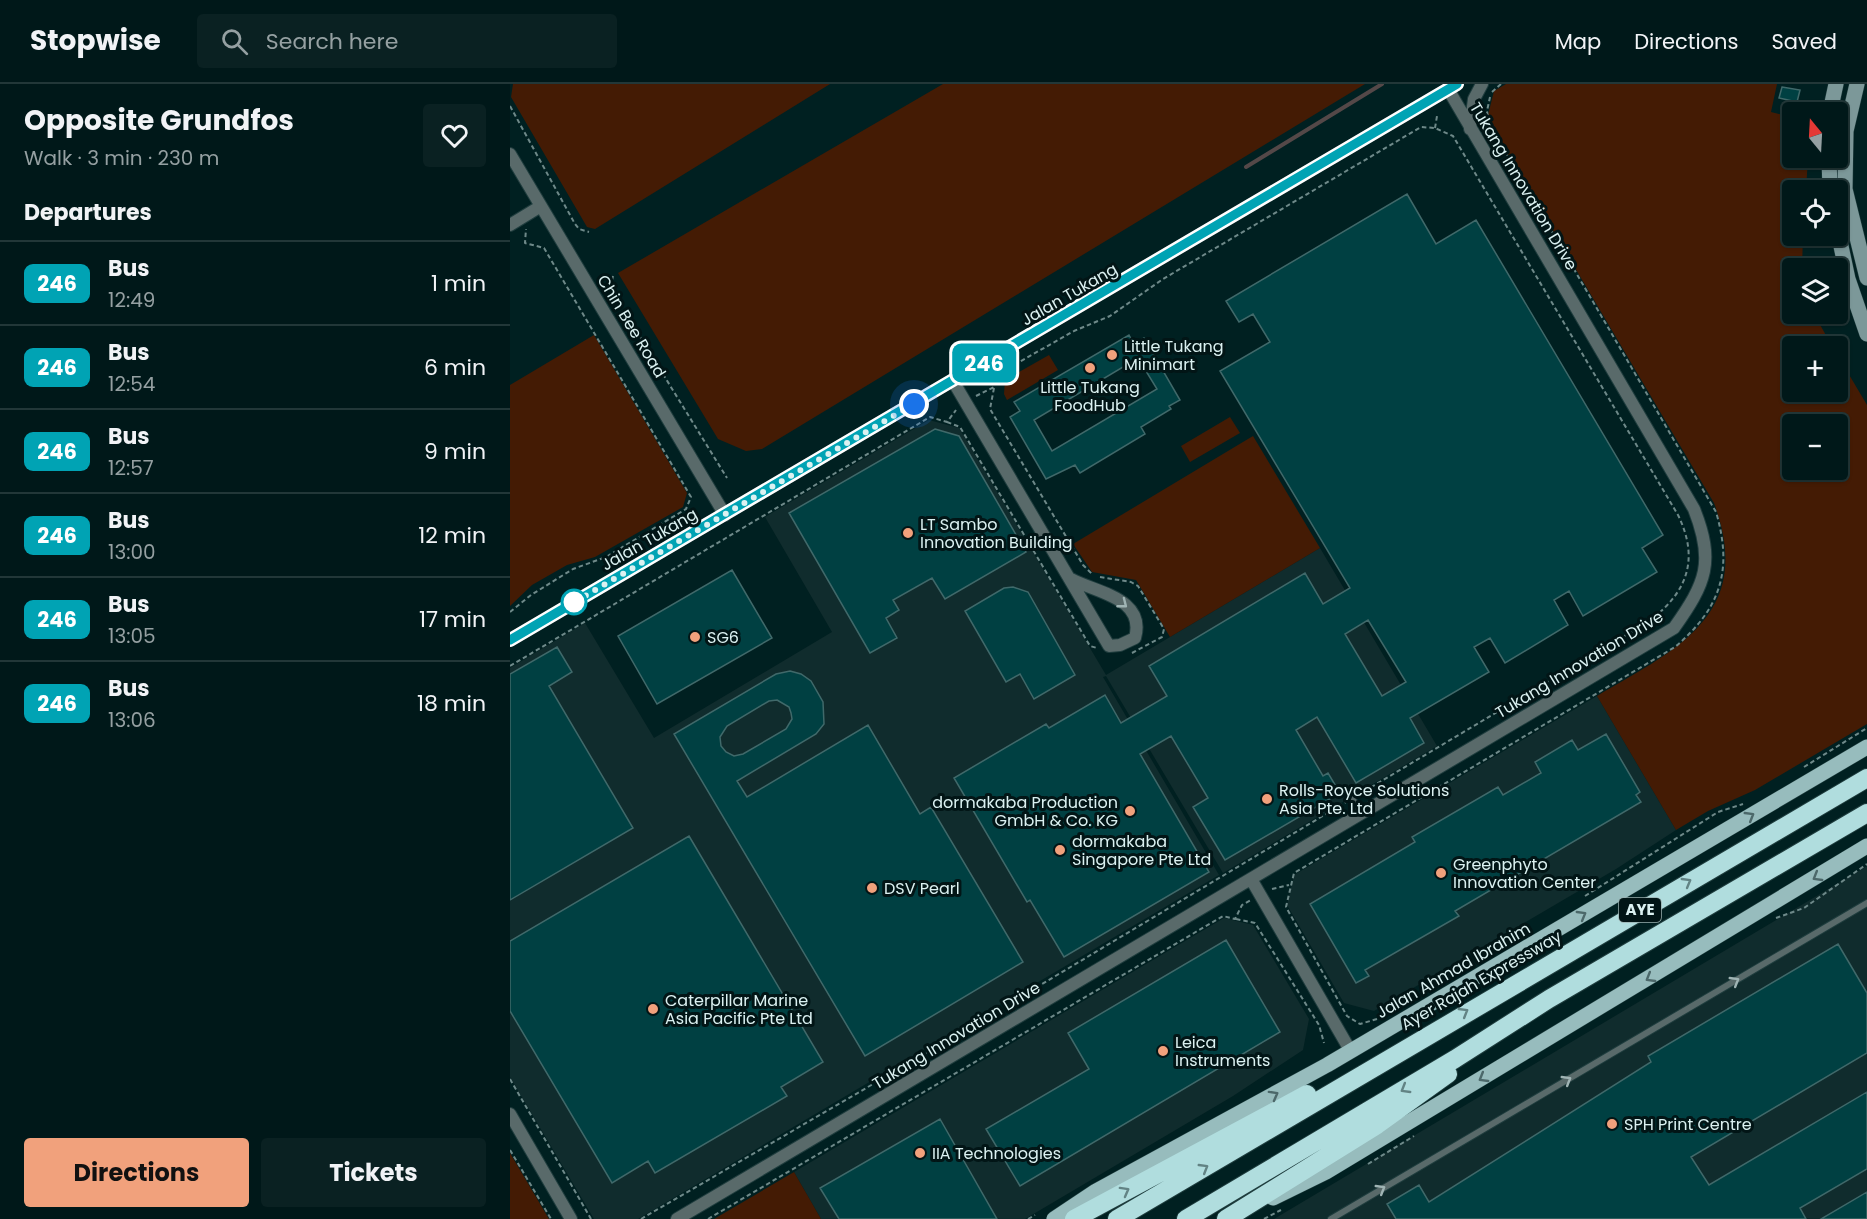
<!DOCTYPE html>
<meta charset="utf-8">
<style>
body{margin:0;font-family:Poppins,sans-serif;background:#0a2122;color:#f1f3f6;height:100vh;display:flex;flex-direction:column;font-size:22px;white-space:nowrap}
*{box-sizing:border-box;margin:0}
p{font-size:20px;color:#95a0a2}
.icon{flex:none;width:33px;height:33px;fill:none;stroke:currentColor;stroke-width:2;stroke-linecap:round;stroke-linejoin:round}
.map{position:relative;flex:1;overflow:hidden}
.sheet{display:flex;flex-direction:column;background:#001819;width:510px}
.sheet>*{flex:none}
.badge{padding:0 12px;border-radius:9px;font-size:21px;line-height:39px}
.needle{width:39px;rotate:342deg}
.fabs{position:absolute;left:1272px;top:18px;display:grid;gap:12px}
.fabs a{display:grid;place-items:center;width:66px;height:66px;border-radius:6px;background:#001819;box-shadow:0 2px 4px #0004,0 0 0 2px #223738;font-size:30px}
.you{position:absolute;width:30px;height:30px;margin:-15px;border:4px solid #fff;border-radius:50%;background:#1a73e8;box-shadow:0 0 0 9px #1a73e833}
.map>.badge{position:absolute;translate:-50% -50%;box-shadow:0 0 0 3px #fff}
h2{padding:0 24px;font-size:22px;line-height:54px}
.round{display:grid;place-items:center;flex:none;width:63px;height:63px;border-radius:6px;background:#0a2122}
.head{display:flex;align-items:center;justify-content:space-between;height:102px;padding:0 24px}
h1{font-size:28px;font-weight:700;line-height:45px}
.action{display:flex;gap:12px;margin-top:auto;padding:12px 24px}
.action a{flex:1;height:69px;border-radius:6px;background:#f1a17c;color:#111;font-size:24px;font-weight:700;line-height:69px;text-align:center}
.action a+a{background:#0a2122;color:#f1f3f6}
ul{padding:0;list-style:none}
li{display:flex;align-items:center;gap:18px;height:84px;padding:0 24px;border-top:2px solid #223738}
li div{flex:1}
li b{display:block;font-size:22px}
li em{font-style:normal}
li .badge{min-width:66px;font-weight:700;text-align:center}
header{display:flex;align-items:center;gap:36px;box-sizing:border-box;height:84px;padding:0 30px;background:#001819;border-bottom:2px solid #223738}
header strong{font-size:28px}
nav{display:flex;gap:33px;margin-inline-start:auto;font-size:21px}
.search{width:420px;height:54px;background:#0a2122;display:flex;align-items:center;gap:15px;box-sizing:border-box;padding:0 21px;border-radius:6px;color:#95a0a2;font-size:22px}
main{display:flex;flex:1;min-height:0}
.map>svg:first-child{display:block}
.built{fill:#102c2d}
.green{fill:#441b04;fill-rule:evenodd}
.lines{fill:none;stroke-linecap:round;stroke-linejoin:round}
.stream{stroke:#544848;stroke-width:4}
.building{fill:#004042;stroke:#40696a;stroke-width:1.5;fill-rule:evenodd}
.lane-casing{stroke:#1f3d3e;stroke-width:8}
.street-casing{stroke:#1f3d3e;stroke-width:14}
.secondary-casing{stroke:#1f3d3e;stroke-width:16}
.primary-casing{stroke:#1f3d3e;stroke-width:16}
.highway-casing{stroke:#1f3d3e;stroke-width:20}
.path{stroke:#6e8989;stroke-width:2;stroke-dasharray:4.5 3;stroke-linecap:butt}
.lane{stroke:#596a6a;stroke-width:6}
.street{stroke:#596a6a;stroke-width:12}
.secondary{stroke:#7c9899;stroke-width:15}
.primary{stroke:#97bcbd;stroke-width:15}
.highway{stroke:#b0ddde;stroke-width:18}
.oneway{stroke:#a0b4b4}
.oneway2{stroke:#4c686a}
.oneway3{stroke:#628384}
.line-casing{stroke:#fff;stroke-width:14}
.line{stroke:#00a3b4;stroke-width:9}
.walk{stroke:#dbf1f1;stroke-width:6;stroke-dasharray:0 10.8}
.poi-dot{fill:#f1a17c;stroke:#021516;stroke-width:2}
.stop-dot{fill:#fff;stroke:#00a3b4;stroke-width:3}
.labels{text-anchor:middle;stroke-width:6;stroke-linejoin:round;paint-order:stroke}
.shield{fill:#021516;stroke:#9aafaf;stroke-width:1.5}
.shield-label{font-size:15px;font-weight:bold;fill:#dbf1f1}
.street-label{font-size:16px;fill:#dbf1f1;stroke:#021516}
.poi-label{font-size:16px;fill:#dbf1f1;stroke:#021516;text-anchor:start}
</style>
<header>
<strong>Stopwise</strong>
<div class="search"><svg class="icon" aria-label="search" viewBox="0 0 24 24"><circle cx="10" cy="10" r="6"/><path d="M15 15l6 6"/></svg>Search here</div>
<nav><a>Map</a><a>Directions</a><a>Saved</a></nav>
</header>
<main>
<section class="sheet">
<div class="head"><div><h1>Opposite Grundfos</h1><p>Walk · 3 min · 230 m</p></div><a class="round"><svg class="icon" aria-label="heart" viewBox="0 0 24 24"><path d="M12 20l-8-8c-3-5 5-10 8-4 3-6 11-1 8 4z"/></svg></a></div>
<h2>Departures</h2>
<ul>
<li><span class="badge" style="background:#00a3b4;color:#fff">246</span><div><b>Bus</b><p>12:49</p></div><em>1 min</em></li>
<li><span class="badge" style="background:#00a3b4;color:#fff">246</span><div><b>Bus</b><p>12:54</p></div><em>6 min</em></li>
<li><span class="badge" style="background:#00a3b4;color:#fff">246</span><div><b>Bus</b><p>12:57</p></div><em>9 min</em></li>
<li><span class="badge" style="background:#00a3b4;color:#fff">246</span><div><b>Bus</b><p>13:00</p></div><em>12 min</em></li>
<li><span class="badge" style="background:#00a3b4;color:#fff">246</span><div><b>Bus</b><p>13:05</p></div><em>17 min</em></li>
<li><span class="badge" style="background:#00a3b4;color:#fff">246</span><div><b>Bus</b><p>13:06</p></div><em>18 min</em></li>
</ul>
<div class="action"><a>Directions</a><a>Tickets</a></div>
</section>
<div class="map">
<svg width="1357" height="1135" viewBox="0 0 1357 1135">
<rect width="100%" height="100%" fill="#002021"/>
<path class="built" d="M419,336L449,344L596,591L810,464L927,662L713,789L596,592L593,593L709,791L128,1135H84L0,993V584L75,539L144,654L322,548L255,433Z
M1087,612L1166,746L1106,785L864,927L834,919L777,821L784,791Z
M1357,782V1135H764Z
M714,834L743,841L799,935L793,966L723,1012L515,1135H311L284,1088Z"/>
<path class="green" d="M3,0H320L85,145L77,143L1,13Z
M433,0H855L252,365L236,367L208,355L108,189Z
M996,0H1267L1261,28L1282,33V74H1298L1296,106H1282V152H1293L1292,184H1282V230H1304L1322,262H1282V308H1328V272L1357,321V640L1245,706L1198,727L1166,746L1087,612C1169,564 1245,530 1204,419L977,35L984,7ZM1282,340H1328V386H1282Z
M84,251L177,409L173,423L85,473L57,481L22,501L0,522V301Z
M539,271L548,286L497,316L494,310L495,296Z
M720,333L730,349L680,378L671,362Z
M743,352L810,464L660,553L626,496L582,488L563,460Z
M0,1069L39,1135H0Z
M284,1088L311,1135H204Z"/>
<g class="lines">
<path class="stream" d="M736,83L872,0"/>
</g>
<path class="building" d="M1272,3L1290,6L1287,18L1269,14Z
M897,110L926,160L966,136L1153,451L1132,464L1147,488L1073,532L1059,507L1044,516L1058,541L995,579L980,554L964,563L979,588L900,634L914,659L846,699L807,633L786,646L813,692L818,689L830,709L715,776L683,723L698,714L661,652L630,670L699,788L554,873L520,816L517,818L444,694L536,640L539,644L595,611L611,639L657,612L639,582L795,489L813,520L840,504L710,287L760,258L743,230L729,238L716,217ZM858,536L896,598L872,612L835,550Z
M619,251L624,260L634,254L670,316L659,322L661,325L631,343L635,350L570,389L565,381L536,395L500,333L510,327L504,318ZM628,274L647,305L542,367L524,336Z
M425,345L449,352L516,468L435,515L422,494L383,516L389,526L376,534L387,554L360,569L279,429Z
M222,486L262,554L147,620L108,552Z
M503,503L518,508L565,591L524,615L510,590L496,598L455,527L494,504Z
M47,563L62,588L39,602L123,744L0,816V590Z
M280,587L291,590L301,597L313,618L314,640L306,650L227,697L237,713L358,641L410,730L421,723L513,878L355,972L164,650L266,590ZM267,616L279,623L281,629L282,635L276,645L233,670L224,672L216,668L211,662L210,653L217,642L259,617Z
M1096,650L1130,708L1126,711L1131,718L945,827L949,832L855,886L859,892L846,899L800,820L905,758L902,753L988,703L993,711L1031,689L1025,678L1062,656L1068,666Z
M179,752L313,978L271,1003L277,1012L145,1089L138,1077L102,1099L0,927V857Z
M716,856L770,948L510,1102L476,1045L579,985L558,949Z
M1328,860L1357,909V969L1181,1073L1199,1101L1357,1008V1085L1290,1124L1296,1135H886L877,1120L909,1101L919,1118L1141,978L1138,972Z
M430,1035L487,1135H329L310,1104Z
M1357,1108V1135H1311Z"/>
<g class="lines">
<defs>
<path id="lane" d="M842,714L851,730
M821,1135L1357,819"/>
<path id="street" d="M960,45L964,15L972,0
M0,70L215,431
M0,141L31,122
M443,297L599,562L610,561L625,554C636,514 587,509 561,495
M0,556L947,0
M741,795L840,966
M0,1030L61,1135
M167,1135L1164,544C1196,499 1205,478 1184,425L938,5"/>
<path id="secondary" d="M1347,0L1336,47L1335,105L1357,194
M1320,28L1326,0
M1319,74L1320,106
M1328,148L1338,195L1357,250"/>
<path id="primary" d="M763,1114L816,1088L1357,762
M544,1135L586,1107L817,981L1357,663"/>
<path id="highway" d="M564,1135L797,1010
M607,1135L1357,694
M676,1135L945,975L1039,915L1357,729
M716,1135L867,1041L938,990"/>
</defs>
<use href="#lane" class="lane-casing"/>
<use href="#street" class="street-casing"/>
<use href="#secondary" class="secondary-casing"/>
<use href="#primary" class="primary-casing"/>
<use href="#highway" class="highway-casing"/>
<path class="path" d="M982,8L991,0
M0,22L65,140L69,145L79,148
M925,44L927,32
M103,192L101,201L103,209L217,394
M484,304L480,325L573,481L582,490
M466,312L484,303L488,290L564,247L600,232L653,195L911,43L925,44L943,52L1168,431C1190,476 1177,509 1138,538L848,711
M437,338L450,343L580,562L587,564
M590,493L621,498L628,502L654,545L652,553L622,569
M0,528L21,511L63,485L96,473L176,425L181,413L34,164L15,159L16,145
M0,582L420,333L437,338L446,326
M1294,683L1357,644
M762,805L779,801
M1075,812L1208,728L1233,720
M1266,834L1294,824L1357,780
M726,835L745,839L809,941L814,959
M867,935L850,940L837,932L776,823L784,789L1165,563C1211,524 1223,486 1206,428L979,40L977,27L980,13
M0,995L81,1135
M0,1066L41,1135
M858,1080L904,1052
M131,1135L437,957L836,718
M198,1135L713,832L725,835L732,821L741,816
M518,1135L525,1131
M754,1135L771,1126"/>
<use href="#lane" class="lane"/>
<use href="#street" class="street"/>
<use href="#secondary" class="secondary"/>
<use href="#primary" class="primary"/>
<use href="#highway" class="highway"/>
</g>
<defs><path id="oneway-chevron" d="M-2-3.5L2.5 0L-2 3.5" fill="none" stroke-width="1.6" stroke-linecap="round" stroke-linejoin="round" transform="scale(1.5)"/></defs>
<g class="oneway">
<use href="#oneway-chevron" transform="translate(613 520) rotate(38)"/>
<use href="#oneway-chevron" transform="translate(1225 897) rotate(-31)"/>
<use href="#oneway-chevron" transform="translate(1057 996) rotate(-31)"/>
<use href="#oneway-chevron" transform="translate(871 1105) rotate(-31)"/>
</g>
<g class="oneway2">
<use href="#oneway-chevron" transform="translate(1240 732) rotate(-31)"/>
<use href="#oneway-chevron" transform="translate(1307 793) rotate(149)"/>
<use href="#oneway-chevron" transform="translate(1072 831) rotate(-30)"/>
<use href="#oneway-chevron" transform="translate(1140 894) rotate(149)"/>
<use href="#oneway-chevron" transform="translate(973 994) rotate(149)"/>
<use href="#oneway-chevron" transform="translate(764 1011) rotate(-29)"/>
</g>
<g class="oneway3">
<use href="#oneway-chevron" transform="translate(1177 798) rotate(-30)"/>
<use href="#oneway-chevron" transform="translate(954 928) rotate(-31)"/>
<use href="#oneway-chevron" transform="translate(895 1005) rotate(149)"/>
<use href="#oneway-chevron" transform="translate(694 1084) rotate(-31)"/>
<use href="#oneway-chevron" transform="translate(615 1107) rotate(-29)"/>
</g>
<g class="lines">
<defs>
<path id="line" d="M0,556L947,0"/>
</defs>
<use href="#line" class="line-casing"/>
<use href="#line" class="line"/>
<path class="walk" d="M64,518L56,523L404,320"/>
</g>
<g class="poi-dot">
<circle cx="602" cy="271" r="6"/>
<circle cx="580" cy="284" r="6"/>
<circle cx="398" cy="449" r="6"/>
<circle cx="185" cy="553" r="6"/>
<circle cx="757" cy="715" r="6"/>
<circle cx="620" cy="727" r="6"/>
<circle cx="550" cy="766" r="6"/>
<circle cx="931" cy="789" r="6"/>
<circle cx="362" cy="804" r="6"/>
<circle cx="143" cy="925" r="6"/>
<circle cx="653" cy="967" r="6"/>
<circle cx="1102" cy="1040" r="6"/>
<circle cx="410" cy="1069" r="6"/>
</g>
<circle class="stop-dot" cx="64" cy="518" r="12"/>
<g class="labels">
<rect class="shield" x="1109" y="814" width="42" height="24" rx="4.5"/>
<g class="shield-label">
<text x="1130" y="831">AYE</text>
</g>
<g class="street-label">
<text transform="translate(1014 102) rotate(59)" y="6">Tukang Innovation Drive</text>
<text transform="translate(559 210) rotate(-30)" y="6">Jalan Tukang</text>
<text transform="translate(122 242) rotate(59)" y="6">Chin Bee Road</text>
<text transform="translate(139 455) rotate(-30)" y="6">Jalan Tukang</text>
<text transform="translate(1069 580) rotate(-31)" y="6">Tukang Innovation Drive</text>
<text transform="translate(943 886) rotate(-30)" y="6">Jalan Ahmad Ibrahim</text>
<text transform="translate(971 896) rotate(-30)" y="6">Ayer Rajah Expressway</text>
<text transform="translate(446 951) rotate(-31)" y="6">Tukang Innovation Drive</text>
</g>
<g class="poi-label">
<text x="614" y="268">Little Tukang<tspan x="614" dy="18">Minimart</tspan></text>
<text x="580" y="309" text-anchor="middle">Little Tukang<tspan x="580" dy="18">FoodHub</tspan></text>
<text x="410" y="446">LT Sambo<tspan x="410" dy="18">Innovation Building</tspan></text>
<text x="197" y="559">SG6</text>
<text x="769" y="712">Rolls-Royce Solutions<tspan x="769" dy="18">Asia Pte. Ltd</tspan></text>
<text x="608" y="724" text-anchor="end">dormakaba Production<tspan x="608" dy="18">GmbH &amp; Co. KG</tspan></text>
<text x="562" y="763">dormakaba<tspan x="562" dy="18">Singapore Pte Ltd</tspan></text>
<text x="943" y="786">Greenphyto<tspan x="943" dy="18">Innovation Center</tspan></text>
<text x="374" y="810">DSV Pearl</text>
<text x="155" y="922">Caterpillar Marine<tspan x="155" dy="18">Asia Pacific Pte Ltd</tspan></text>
<text x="665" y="964">Leica<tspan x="665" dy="18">Instruments</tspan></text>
<text x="1114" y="1046">SPH Print Centre</text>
<text x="422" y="1075">IIA Technologies</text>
</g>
</g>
</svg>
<div class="fabs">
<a><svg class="needle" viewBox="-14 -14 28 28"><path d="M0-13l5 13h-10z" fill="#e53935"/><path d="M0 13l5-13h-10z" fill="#95a0a2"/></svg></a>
<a><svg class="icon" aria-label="locate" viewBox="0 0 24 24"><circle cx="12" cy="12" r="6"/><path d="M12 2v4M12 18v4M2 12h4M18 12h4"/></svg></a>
<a><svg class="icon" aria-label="layers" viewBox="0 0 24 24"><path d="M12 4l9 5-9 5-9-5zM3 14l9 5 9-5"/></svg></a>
<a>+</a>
<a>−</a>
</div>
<div class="you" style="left:404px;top:320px"></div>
<b class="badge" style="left:474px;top:279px;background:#00a3b4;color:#fff">246</b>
</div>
</main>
